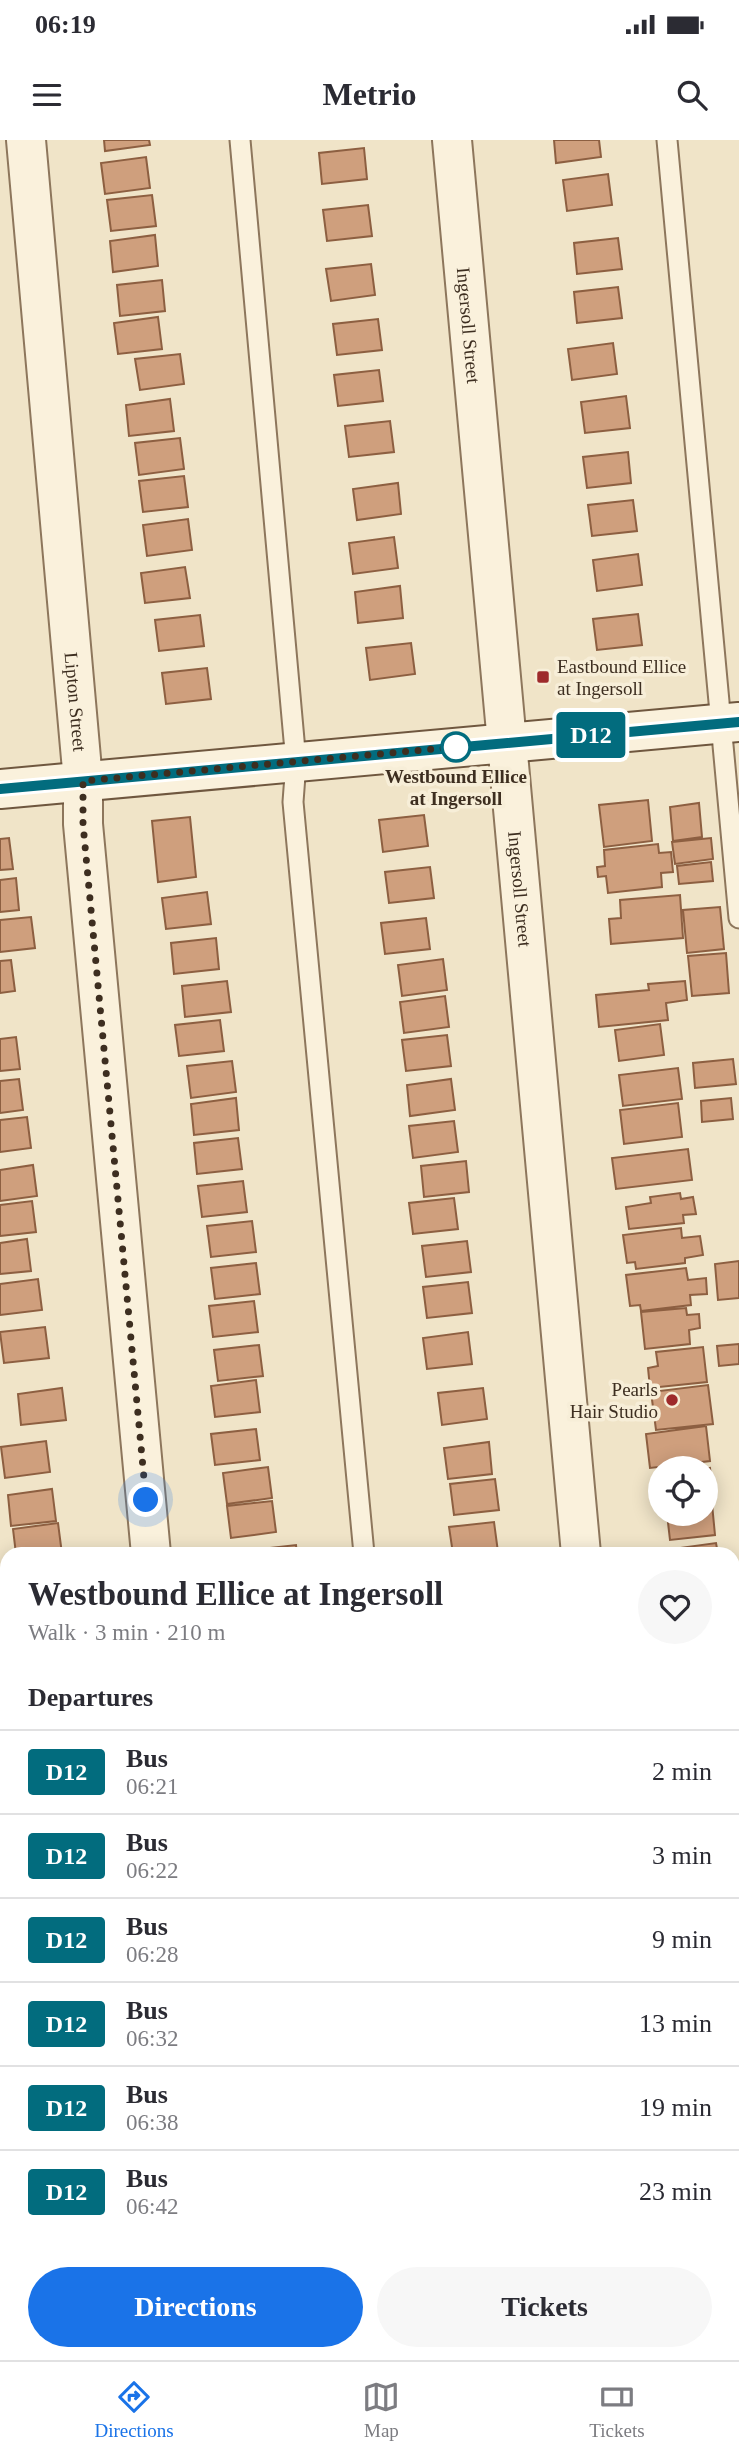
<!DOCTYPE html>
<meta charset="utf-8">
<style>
body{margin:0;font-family:"Times New Roman",serif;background:#f7f7f7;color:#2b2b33;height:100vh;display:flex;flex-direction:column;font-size:26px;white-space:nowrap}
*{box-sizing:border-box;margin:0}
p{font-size:23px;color:#7c7c81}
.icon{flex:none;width:38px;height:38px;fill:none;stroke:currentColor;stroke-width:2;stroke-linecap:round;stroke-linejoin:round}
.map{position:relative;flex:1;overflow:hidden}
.side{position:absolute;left:0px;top:1407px;width:740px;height:814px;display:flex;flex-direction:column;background:#fff;border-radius:21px 21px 0 0;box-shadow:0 4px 18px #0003}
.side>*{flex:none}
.badge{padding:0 14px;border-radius:5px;font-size:24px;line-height:46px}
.controls{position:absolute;left:648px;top:1316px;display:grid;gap:14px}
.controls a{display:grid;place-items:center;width:70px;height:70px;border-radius:50%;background:#fff;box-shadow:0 4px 18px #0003;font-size:35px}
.you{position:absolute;width:35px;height:35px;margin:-18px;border:5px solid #fff;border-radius:50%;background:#1a73e8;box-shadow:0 0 0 10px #1a73e833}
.map>.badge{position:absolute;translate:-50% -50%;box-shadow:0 0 0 4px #fff}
h2{padding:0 28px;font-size:26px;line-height:63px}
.round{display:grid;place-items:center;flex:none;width:74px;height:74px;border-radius:37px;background:#f7f7f7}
.overview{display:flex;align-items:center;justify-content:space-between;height:119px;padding:0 28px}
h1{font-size:33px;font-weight:800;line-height:52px}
.primary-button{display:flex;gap:14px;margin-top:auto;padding:14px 28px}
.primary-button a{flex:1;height:80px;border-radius:42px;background:#1a73e8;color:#fff;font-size:28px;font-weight:800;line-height:80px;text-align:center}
.primary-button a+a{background:#f7f7f7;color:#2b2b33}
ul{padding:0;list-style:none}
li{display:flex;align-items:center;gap:21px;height:84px;padding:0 28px;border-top:2px solid #e1e1e2}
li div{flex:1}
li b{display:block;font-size:26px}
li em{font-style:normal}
li .badge{min-width:77px;font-weight:700;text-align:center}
.status{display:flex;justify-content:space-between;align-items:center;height:49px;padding:0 35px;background:#fff;direction:ltr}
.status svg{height:19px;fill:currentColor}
header{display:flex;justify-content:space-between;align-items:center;height:91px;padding:0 28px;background:#fff;font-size:32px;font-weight:800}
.menu{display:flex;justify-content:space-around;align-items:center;height:98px;border-top:2px solid #e1e1e2;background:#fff;font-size:19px;color:#7c7c81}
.menu a{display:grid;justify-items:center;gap:4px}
.menu .active{color:#1a73e8}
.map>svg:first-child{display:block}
.building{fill:#cf9f7d;stroke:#8d5f41;stroke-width:2}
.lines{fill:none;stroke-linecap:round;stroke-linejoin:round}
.lane-casing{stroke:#8d765c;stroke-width:23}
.street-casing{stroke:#8d765c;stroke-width:42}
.secondary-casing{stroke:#6f573f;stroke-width:42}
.lane{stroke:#faf1dc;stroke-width:19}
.street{stroke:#faf1dc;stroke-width:38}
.secondary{stroke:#faf1dc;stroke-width:38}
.line-casing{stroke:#fff;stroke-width:16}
.line{stroke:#026c7e;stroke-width:10}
.walk{stroke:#3d2e20;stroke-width:7;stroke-dasharray:0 12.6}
.poi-dot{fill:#9e2a2b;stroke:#f7eed8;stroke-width:2.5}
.stop-dot{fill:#fff;stroke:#026c7e;stroke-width:3.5}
.labels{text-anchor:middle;stroke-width:7;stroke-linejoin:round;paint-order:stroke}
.street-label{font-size:19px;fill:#3d2e20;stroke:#f7eed8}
.poi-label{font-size:19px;fill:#3d2e20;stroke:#f7eed8;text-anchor:start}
.stop-label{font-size:19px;font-weight:bold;fill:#3d2e20;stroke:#f7eed8}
</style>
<div class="status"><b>06:19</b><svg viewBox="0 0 49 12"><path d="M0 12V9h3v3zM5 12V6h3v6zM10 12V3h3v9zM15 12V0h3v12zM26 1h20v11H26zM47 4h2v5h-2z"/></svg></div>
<header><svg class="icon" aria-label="menu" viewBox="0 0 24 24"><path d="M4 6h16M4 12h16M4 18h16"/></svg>Metrio<svg class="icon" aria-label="search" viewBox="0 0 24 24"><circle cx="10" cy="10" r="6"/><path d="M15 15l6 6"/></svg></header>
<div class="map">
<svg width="739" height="2220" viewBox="0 0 739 2220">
<rect width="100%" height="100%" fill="#f0e4c8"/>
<path class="building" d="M104,0H149L150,5L105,11Z
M554,0H599L601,17L556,23Z
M364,8L367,39L322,44L319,13Z
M146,17L150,48L105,54L101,23Z
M608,34L612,65L567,71L563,40Z
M152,55L156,86L111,91L107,60Z
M368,65L372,96L327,101L323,70Z
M155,95L158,126L113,132L110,101Z
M618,98L622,129L577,134L574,103Z
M371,124L375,155L331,161L326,129Z
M162,140L165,171L120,176L117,145Z
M618,147L622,178L577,183L574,152Z
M158,177L162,209L118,214L114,183Z
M378,179L382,210L337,215L333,184Z
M613,203L617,234L572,240L568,209Z
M180,214L184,244L140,250L135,219Z
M379,230L383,261L338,266L334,235Z
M626,256L630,288L585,293L581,262Z
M170,259L174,291L129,296L126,265Z
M390,281L394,312L349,317L345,286Z
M180,298L184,329L139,335L135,303Z
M628,312L631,343L587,348L583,317Z
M184,336L188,367L143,372L139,341Z
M398,343L401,374L357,380L353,349Z
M633,360L637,391L592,396L588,365Z
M188,379L192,410L147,416L143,385Z
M394,397L398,428L353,434L349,403Z
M638,414L642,445L597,451L593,420Z
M185,427L190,458L145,463L141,433Z
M400,446L403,478L358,483L355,452Z
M638,474L642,505L597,510L593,479Z
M200,475L204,506L159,511L155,480Z
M411,503L415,534L370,540L366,508Z
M207,528L211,559L166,564L162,533Z
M648,660L652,701L604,707L599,665Z
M699,663L702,697L673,701L670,667Z
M424,675L428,706L383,712L379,680Z
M190,677L196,737L158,742L152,681Z
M9,698L13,729L0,730V699Z
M711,698L713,719L675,724L672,702Z
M658,704L659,713L671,712L673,732L661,733L662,747L608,753L606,736L598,737L597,727L605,726L604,710Z
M711,722L713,741L679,744L677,726Z
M430,727L434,758L389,763L385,732Z
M16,738L19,770L0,772V740Z
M207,752L211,784L166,789L162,758Z
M680,755L683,798L611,804L609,779L621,778L620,760Z
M720,767L724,809L687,813L683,770Z
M31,777L35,808L0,812V780Z
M426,778L430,809L385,814L381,783Z
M216,798L219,829L174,834L171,803Z
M726,813L729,853L692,856L688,816Z
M443,819L447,850L402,856L398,825Z
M11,820L15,851L0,853V821Z
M227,841L231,872L185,877L182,846Z
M685,841L687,860L666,863L668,880L599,887L596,855L649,850L648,844Z
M445,856L449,887L404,893L400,862Z
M220,880L224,911L179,916L175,885Z
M660,884L664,915L619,921L615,890Z
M447,895L451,926L406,931L402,900Z
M16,897L20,929L0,931V899Z
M733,919L736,944L695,948L693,923Z
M232,921L236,952L191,958L187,926Z
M678,928L682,959L623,966L619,935Z
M19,939L23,970L0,973V941Z
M451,939L455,970L410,976L407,945Z
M236,958L239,990L194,995L191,964Z
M731,958L733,979L702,982L701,961Z
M678,963L682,997L624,1004L620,970Z
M27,977L31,1008L0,1012V980Z
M454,981L458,1012L413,1018L409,986Z
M238,998L242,1029L197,1034L194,1003Z
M688,1009L692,1040L616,1049L612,1018Z
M466,1021L469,1052L424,1057L421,1026Z
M33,1025L37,1056L0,1061V1030Z
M243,1041L247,1072L202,1077L198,1046Z
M680,1053L681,1059L693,1057L696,1074L683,1075L684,1083L629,1089L626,1067L651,1063L650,1057Z
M454,1058L458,1089L413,1094L409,1063Z
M32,1061L36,1092L0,1096V1065Z
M252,1081L256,1112L211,1117L207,1086Z
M681,1088L682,1098L700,1096L703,1115L685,1118V1123L636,1129L635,1122L627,1123L623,1095Z
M27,1099L31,1131L0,1134V1103Z
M467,1101L471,1132L426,1137L422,1106Z
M739,1121V1158L718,1160L715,1124Z
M256,1123L260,1154L215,1159L211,1128Z
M686,1128L688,1140L706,1138L707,1154L690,1155L691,1165L641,1171L640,1165L630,1166L626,1135Z
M38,1139L42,1170L0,1175V1144Z
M468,1142L472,1173L427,1178L423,1147Z
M254,1161L258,1192L213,1197L209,1166Z
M686,1168L687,1175L699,1174L700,1188L689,1190L690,1204L645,1209L641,1172Z
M45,1187L49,1218L4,1223L0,1192Z
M468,1192L472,1224L427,1229L423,1198Z
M739,1204V1224L719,1226L717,1206Z
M259,1205L263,1236L218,1241L214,1210Z
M703,1207L707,1242L650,1248L648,1228L658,1226L656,1212Z
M256,1240L260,1272L215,1277L211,1246Z
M708,1245L713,1284L656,1290L651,1252Z
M62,1248L66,1280L21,1285L18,1254Z
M483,1248L487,1279L442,1285L438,1253Z
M706,1286L710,1321L650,1328L646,1294Z
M256,1289L260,1320L215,1325L211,1294Z
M46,1301L50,1332L5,1338L1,1307Z
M489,1302L492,1334L448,1339L444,1308Z
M268,1327L272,1358L227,1364L223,1333Z
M710,1328L714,1360L705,1361V1329Z
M495,1339L499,1370L454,1375L450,1344Z
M52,1349L56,1381L11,1386L8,1355Z
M272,1361L276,1392L231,1398L227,1366Z
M712,1364L715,1395L670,1400L667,1374H705V1365Z
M494,1382L498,1412L453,1414L449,1387Z
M58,1383L62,1414H16L13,1389Z
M716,1403L718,1414H672V1409Z
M296,1405L297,1414H226V1413Z
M733,1730L739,1761L733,1762Z
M739,1768V1800L733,1801V1769Z
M739,1807V1839H733V1808Z
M739,1849V1881L733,1882V1850Z
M733,1890H739V1922H733Z
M739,1930V1962H733V1931Z
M739,1970V2002L733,2003V1971Z
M739,2013V2045L733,2046V2014Z
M739,2055V2086L733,2087V2056Z
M739,2087V2119L733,2120V2088Z
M739,2131V2163H733V2132Z
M90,2214H151V2220H90Z
M297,2214H373L374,2220H297Z
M526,2214H572V2216L527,2220Z"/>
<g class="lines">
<defs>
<path id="lane" d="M240,0L296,622L293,662L364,1414
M667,0L739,778
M0,2065L7,2141
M14,2214V2220
M439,2214L440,2220"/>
<g id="street">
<path id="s1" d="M26,0L83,641V684L151,1414"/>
<path id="s2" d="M452,0L581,1414"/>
<path d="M225,2214V2220"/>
<path d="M655,2214V2220"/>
</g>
<path id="secondary" d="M0,649L739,582"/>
</defs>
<use href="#lane" class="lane-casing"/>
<use href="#street" class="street-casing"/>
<use href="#secondary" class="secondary-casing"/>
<use href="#lane" class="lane"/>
<use href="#street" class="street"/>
<use href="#secondary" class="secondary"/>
</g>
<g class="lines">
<defs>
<path id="line" d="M0,649L739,582"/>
</defs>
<use href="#line" class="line-casing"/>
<use href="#line" class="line"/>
<path class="walk" d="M146,1360L83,684V641L456,607"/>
</g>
<g class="poi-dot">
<rect x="536" y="530" width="14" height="14" rx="3.5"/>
<circle cx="672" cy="1260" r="7"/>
</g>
<circle class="stop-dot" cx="456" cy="607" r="14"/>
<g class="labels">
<g class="street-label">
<text dy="7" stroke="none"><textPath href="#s2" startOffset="186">Ingersoll Street</textPath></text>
<text dy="7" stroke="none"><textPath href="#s1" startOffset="564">Lipton Street</textPath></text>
<text dy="7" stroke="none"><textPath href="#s2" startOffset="752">Ingersoll Street</textPath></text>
</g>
<g class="poi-label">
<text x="557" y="533">Eastbound Ellice<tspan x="557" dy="22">at Ingersoll</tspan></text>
<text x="658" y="1256" text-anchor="end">Pearls<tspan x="658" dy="22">Hair Studio</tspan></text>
</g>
<g class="stop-label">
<text x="456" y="643">Westbound Ellice<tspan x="456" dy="22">at Ingersoll</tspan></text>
</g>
</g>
</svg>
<div class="controls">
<a><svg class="icon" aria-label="locate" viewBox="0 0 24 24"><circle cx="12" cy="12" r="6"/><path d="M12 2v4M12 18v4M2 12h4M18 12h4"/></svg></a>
</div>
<div class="you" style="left:146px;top:1360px"></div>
<b class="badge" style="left:591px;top:595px;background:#026c7e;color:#fff">D12</b>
<section class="side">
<div class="overview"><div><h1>Westbound Ellice at Ingersoll</h1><p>Walk · 3 min · 210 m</p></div><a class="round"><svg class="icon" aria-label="heart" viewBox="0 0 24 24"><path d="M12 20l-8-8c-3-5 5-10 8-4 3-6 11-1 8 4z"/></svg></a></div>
<h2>Departures</h2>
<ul>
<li><span class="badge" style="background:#026c7e;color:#fff">D12</span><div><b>Bus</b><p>06:21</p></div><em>2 min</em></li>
<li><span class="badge" style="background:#026c7e;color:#fff">D12</span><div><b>Bus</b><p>06:22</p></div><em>3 min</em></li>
<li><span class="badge" style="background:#026c7e;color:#fff">D12</span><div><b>Bus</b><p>06:28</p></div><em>9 min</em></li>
<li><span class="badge" style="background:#026c7e;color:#fff">D12</span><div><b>Bus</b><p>06:32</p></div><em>13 min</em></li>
<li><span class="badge" style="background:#026c7e;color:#fff">D12</span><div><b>Bus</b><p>06:38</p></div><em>19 min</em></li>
<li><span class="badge" style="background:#026c7e;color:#fff">D12</span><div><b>Bus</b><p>06:42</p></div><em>23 min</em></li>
</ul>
<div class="primary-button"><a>Directions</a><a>Tickets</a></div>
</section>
</div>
<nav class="menu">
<a class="active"><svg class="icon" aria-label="directions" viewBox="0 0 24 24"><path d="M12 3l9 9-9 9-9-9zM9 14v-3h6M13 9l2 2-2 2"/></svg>Directions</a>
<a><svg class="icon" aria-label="map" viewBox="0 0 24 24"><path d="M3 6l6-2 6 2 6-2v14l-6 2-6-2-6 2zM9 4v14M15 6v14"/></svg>Map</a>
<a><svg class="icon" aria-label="tickets" viewBox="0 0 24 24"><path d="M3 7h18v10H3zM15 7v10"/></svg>Tickets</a>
</nav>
